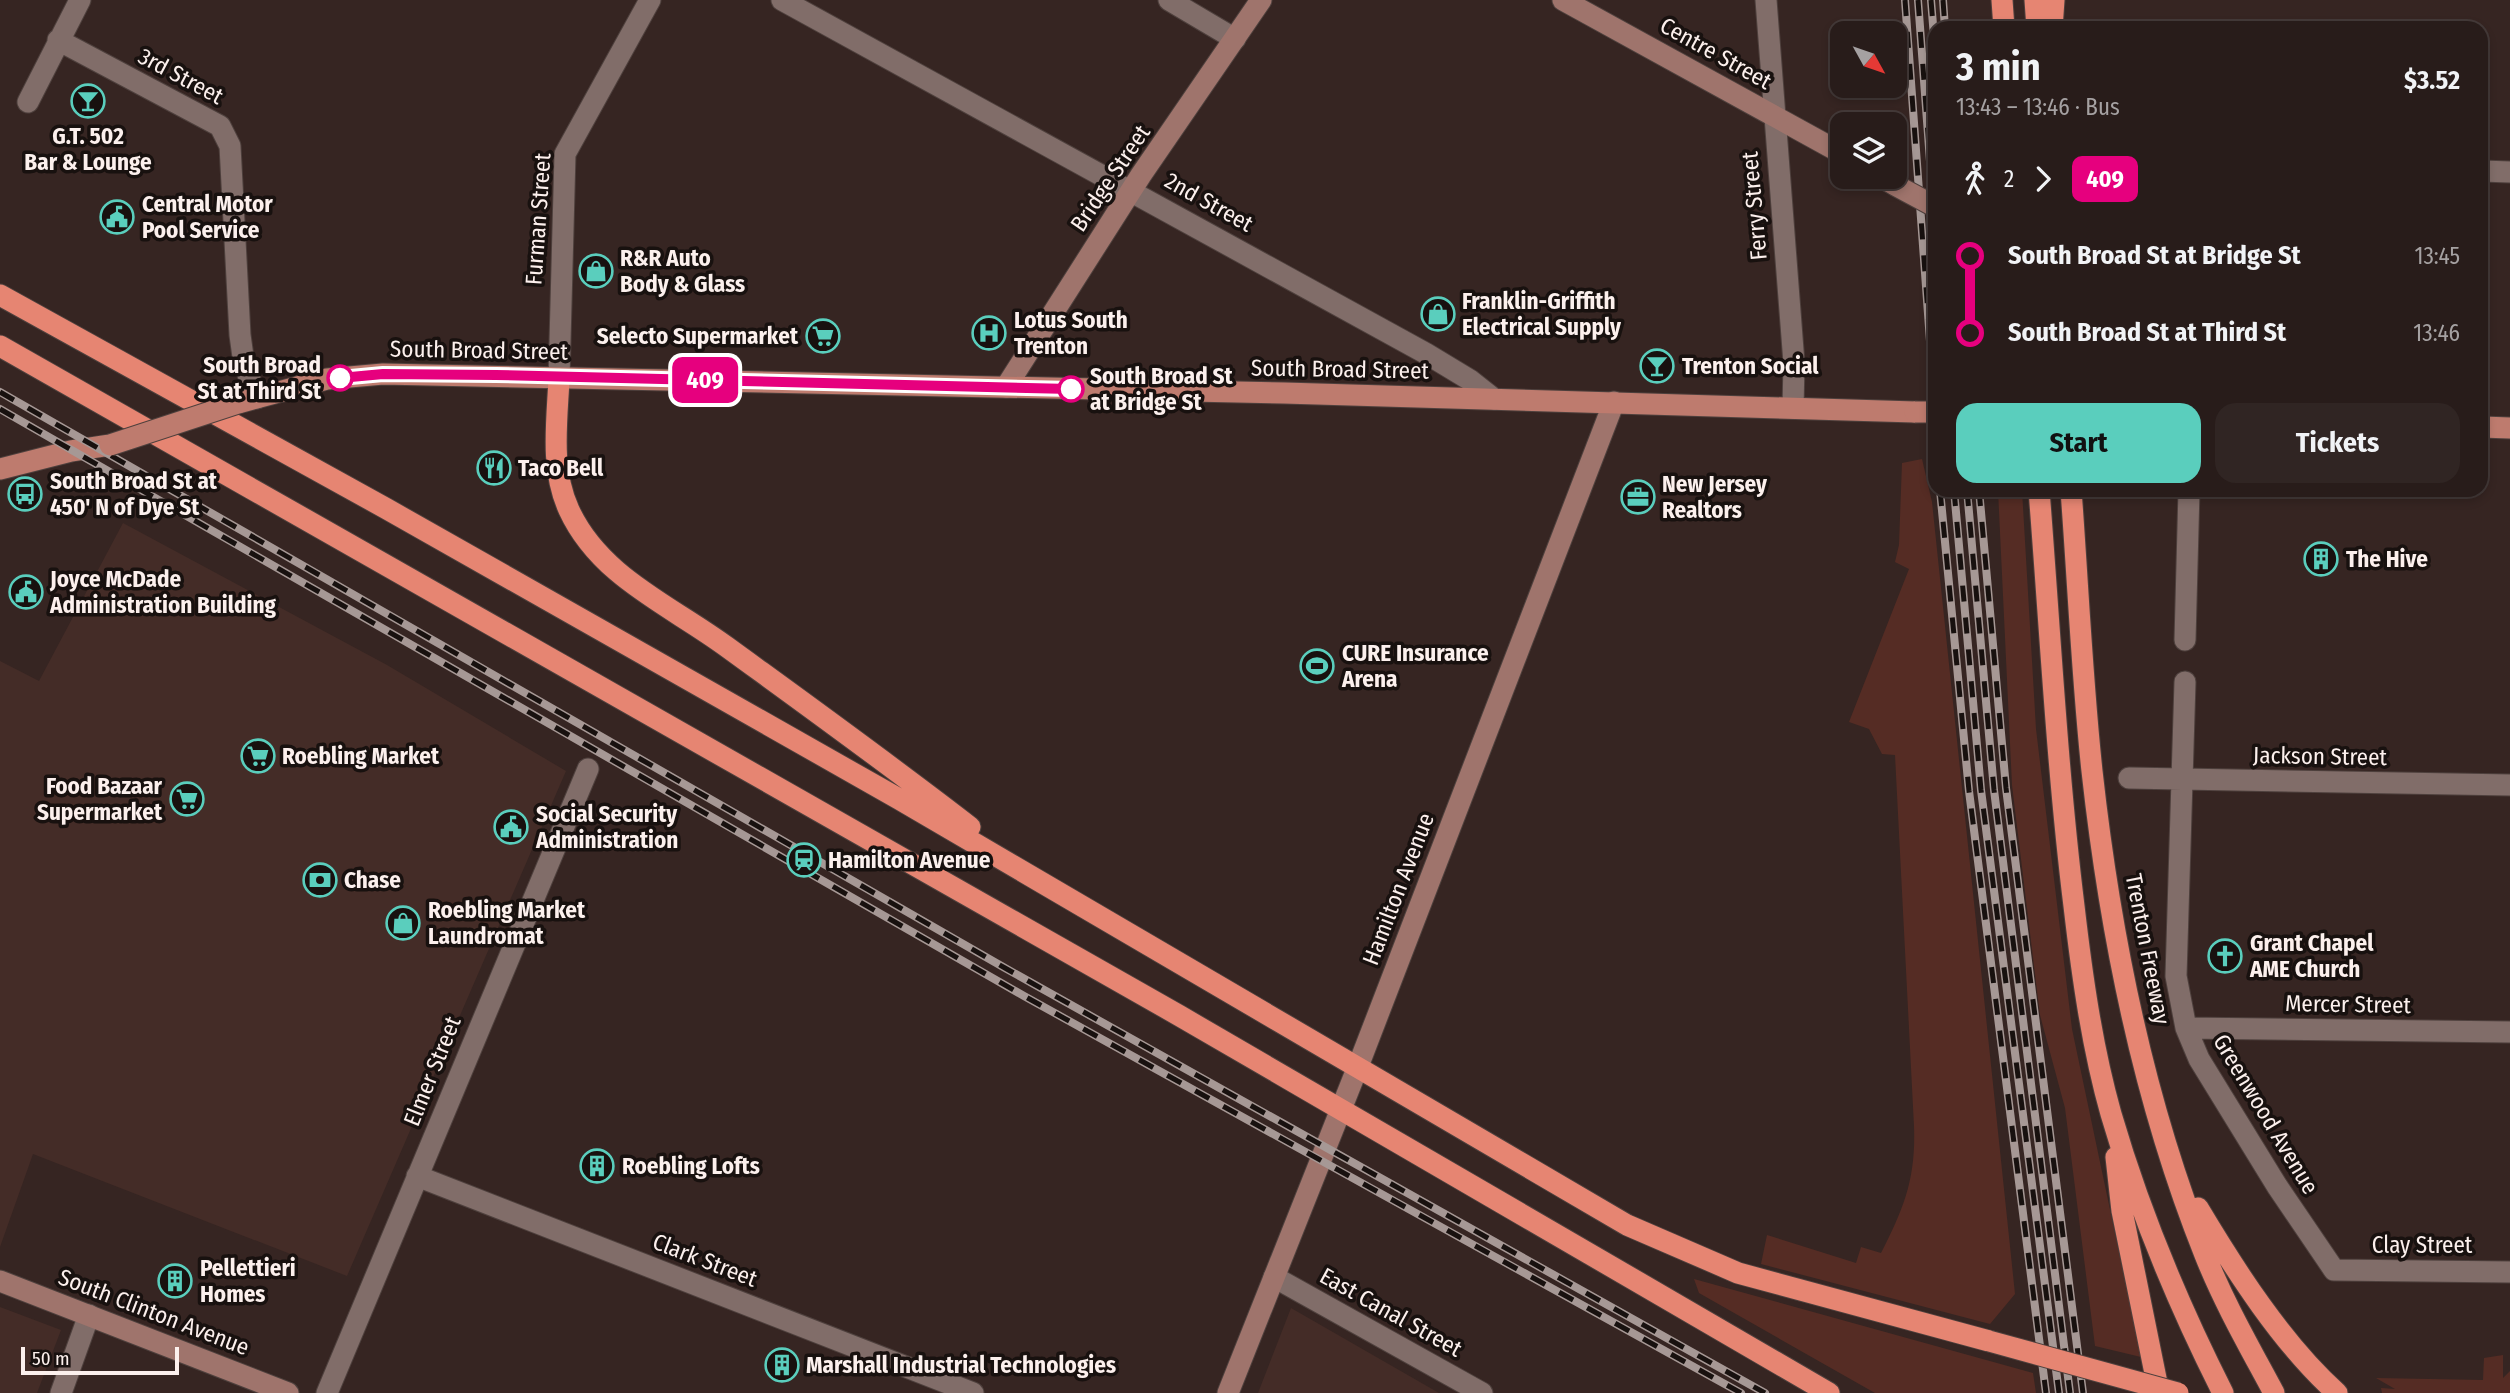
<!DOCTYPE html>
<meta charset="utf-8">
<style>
body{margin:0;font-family:"Fira Sans Condensed",sans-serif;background:#302523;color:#f1f3f6;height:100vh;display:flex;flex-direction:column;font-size:26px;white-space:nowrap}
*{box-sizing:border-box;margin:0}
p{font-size:23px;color:#a5a1a2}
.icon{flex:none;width:38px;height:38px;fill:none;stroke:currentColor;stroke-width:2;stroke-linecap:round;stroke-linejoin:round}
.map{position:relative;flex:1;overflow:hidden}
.panel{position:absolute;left:1928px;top:21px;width:560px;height:476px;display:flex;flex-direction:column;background:#281c1a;border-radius:21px;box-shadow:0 4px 10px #0003,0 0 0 2px #443a39}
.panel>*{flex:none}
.badge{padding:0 14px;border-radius:10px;font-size:24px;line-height:46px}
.needle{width:46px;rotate:130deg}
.buttons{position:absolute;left:1830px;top:21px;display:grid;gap:14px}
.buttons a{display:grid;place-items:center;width:77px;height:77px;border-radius:14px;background:#281c1a;box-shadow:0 4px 10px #0003,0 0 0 2px #443a39;font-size:35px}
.scale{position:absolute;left:21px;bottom:18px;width:158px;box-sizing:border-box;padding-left:7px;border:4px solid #fcf0ed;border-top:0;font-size:19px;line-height:24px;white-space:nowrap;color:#fcf0ed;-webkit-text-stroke:5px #18110f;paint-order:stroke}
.map>.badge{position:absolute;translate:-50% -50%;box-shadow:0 0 0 4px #fff}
.legs{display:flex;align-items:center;gap:10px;height:77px;padding:0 28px;font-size:23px}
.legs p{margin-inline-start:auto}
.head{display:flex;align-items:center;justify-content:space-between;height:119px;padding:0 28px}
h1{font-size:38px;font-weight:700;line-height:52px}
.button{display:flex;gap:14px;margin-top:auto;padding:14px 28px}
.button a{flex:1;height:80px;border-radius:21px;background:#5acebd;color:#111;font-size:28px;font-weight:700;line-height:80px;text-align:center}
.button a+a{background:#302523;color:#f1f3f6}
ul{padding:0 28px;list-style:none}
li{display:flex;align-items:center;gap:24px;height:77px;font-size:26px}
li i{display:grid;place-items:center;width:10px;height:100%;margin:0 9px;background:currentColor}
li i::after{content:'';width:18px;height:18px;margin:-9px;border:5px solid;border-radius:50%;background:#281c1a}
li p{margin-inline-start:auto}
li:first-child i{background:linear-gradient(#0000 50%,currentColor 0)}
li:last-child i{background:linear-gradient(currentColor 50%,#0000 0)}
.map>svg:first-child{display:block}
.built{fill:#442c27}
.green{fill:#552c24}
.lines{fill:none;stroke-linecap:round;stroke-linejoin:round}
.street-casing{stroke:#4e403d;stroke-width:23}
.secondary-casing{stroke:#4e403d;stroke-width:23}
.primary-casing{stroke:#4e403d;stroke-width:23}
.highway-casing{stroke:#4e403d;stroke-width:23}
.street{stroke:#816d69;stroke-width:21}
.secondary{stroke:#9f746c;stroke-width:21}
.primary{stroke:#be7b6e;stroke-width:21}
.highway{stroke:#e68572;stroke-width:21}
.rail-casing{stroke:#a69895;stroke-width:8}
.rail{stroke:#18110f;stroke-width:5;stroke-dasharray:16;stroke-linecap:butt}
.secondary-bridge-casing{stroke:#4e403d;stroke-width:23;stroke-linecap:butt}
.primary-bridge-casing{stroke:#4e403d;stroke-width:23;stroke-linecap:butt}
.highway-bridge-casing{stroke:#4e403d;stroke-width:23;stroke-linecap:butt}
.secondary-bridge{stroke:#9f746c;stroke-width:21}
.primary-bridge{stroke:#be7b6e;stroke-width:21}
.highway-bridge{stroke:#e68572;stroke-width:21}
.line-1-casing{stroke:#fff;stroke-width:16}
.line-1{stroke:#e6007e;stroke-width:10}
.stop-1-dot{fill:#fff;stroke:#e6007e;stroke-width:3.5}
.labels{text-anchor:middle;stroke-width:7;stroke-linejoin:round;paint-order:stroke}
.street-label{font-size:23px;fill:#fcf0ed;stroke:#18110f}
.poi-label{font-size:23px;font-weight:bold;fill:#fcf0ed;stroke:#18110f;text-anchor:start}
.stop-label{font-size:23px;font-weight:bold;fill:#fcf0ed;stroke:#18110f;text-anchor:end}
</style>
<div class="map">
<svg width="2510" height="1393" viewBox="0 0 2510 1393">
<rect width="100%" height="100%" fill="#362522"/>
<path class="built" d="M123,523L387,665L566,771L347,1276L33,1154L0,1247V661L39,681Z
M0,1307L61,1330L37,1393H0Z
M1291,1308L1439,1393H1258Z"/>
<path class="green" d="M1922,459L1932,502L2015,1294L1990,1324L1761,1264L1767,1235L1856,1263L1861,1247L1881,1253C1904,1208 1916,1178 1914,1126L1895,755L1882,754L1869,729L1849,722L1909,569L1895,562L1899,545L1902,463Z
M1998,490H2022L2036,729L2072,1029L2141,1357L2095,1346L2065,1108L2040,1015L2012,785Z
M1694,1279L2033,1373L2036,1393H1875L1699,1293Z
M2503,1355V1378L2510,1371V1393H2382L2381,1388L2395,1389L2376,1378L2483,1380L2484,1358Z"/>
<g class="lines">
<defs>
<path id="street" d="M782,0L1427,354L1470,380L1494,399
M1169,0L1235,39
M1766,0L1794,363L1793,408
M58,40L220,126L230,146L240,335L244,364L257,398
M28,102L80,0
M2482,171L2510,172
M559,379L565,154L650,0
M2185,640L2189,490
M2185,682L2176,976L2186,1028L2199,1059L2277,1186L2334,1270L2510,1272
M2129,778L2510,785
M2186,1028L2510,1032
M417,1176L973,1393
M1274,1277L1482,1393
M61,1393L89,1315
M327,1393L588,769"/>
<path id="secondary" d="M1563,0L1843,154
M1881,177L1895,185
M1006,387L1141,175L1261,0
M0,1281L288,1393
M1228,1393L1357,1069L1614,402"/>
<path id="primary" d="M238,403L327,379L383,374L1284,393L1915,412
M2482,427L2510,428
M0,469L71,451L110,445"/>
<path id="highway" d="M2002,0L2004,28
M2035,0L2037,28
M2052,28L2054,0
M0,295L387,509L899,799L1627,1225L1738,1273L1989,1341
M0,346L1180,1016L1829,1393
M559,379C557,422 550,469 569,510C600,577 670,605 727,647C808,706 890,765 970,827
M2039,490C2050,629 2057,768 2074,906C2082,975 2092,1047 2111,1114C2139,1210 2178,1304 2223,1393
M2071,490C2078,583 2082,678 2092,771C2110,934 2144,1103 2205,1255C2224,1303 2250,1348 2274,1393
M2116,1157L2122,1211L2159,1393
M2198,1208C2235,1270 2283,1345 2337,1393"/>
</defs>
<use href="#street" class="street-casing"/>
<use href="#secondary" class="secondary-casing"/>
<use href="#primary" class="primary-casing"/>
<use href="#highway" class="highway-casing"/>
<use href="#street" class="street"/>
<use href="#secondary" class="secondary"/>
<use href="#primary" class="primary"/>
<use href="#highway" class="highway"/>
<defs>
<path id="rail" d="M1905,0L1936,423
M1918,0L1936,242
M1931,0L1936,62
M1943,0L1945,28
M0,392L1005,968L1765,1393
M0,409L1024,996L1741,1393
M1940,490L1969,791L2046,1393
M1954,490L1981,790L2059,1393
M1967,490L1994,790L2070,1393
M1979,490L2006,788L2083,1393"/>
</defs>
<use href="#rail" class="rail-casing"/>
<use href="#rail" class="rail"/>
<defs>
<path id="secondary-bridge" d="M1895,185L1936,207"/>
<path id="primary-bridge" d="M1915,412H1936
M110,445L238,403"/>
<path id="highway-bridge" d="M1989,1341L2178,1393"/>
</defs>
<use href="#secondary-bridge" class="secondary-bridge-casing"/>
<use href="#primary-bridge" class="primary-bridge-casing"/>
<use href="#highway-bridge" class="highway-bridge-casing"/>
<use href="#secondary-bridge" class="secondary-bridge"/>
<use href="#primary-bridge" class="primary-bridge"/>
<use href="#highway-bridge" class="highway-bridge"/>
</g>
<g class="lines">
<defs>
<path id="line-1" d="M340,378L383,374L496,375L1071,389"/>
</defs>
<use href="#line-1" class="line-1-casing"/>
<use href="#line-1" class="line-1"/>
</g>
<defs>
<symbol id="bar-ring" viewBox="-11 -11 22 22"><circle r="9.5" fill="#18110f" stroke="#5acebd" stroke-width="1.5"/><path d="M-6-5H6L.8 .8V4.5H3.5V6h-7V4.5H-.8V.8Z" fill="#5acebd"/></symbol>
<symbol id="civic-ring" viewBox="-11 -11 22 22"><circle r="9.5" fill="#18110f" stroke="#5acebd" stroke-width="1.5"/><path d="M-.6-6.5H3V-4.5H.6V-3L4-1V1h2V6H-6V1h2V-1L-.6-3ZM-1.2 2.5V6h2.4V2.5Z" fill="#5acebd"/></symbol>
<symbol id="shop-ring" viewBox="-11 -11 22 22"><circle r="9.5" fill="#18110f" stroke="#5acebd" stroke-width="1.5"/><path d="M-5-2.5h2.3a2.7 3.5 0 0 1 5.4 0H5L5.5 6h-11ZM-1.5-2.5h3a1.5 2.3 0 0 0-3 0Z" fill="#5acebd"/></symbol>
<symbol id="hospital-ring" viewBox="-11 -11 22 22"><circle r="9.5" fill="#18110f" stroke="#5acebd" stroke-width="1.5"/><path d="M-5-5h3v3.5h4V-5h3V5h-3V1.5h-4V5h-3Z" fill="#5acebd"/></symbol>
<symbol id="supermarket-ring" viewBox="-11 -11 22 22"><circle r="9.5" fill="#18110f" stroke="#5acebd" stroke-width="1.5"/><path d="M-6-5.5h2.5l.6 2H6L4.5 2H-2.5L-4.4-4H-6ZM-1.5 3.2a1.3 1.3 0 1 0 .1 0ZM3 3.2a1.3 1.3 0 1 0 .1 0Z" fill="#5acebd"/></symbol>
<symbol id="restaurant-ring" viewBox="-11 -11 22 22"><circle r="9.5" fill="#18110f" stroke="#5acebd" stroke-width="1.5"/><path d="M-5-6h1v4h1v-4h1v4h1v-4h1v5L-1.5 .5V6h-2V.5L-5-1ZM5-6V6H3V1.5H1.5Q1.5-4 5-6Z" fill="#5acebd"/></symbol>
<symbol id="bus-ring" viewBox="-11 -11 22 22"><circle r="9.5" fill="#18110f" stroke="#5acebd" stroke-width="1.5"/><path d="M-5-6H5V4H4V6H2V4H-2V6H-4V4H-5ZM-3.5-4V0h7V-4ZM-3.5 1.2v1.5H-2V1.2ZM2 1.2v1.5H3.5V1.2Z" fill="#5acebd"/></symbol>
<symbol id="office-ring" viewBox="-11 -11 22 22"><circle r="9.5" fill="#18110f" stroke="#5acebd" stroke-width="1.5"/><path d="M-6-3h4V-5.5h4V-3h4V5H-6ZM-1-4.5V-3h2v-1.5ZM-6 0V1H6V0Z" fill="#5acebd"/></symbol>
<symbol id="building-ring" viewBox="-11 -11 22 22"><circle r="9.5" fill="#18110f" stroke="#5acebd" stroke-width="1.5"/><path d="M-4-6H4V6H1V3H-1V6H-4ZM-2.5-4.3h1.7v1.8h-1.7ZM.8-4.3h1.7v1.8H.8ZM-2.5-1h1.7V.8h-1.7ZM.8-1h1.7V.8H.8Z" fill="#5acebd"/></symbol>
<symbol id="stadium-ring" viewBox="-11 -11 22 22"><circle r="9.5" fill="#18110f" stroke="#5acebd" stroke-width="1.5"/><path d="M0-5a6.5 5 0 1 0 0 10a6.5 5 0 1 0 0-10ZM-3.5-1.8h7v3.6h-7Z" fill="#5acebd"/></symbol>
<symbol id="station-ring" viewBox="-11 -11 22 22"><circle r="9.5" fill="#18110f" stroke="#5acebd" stroke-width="1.5"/><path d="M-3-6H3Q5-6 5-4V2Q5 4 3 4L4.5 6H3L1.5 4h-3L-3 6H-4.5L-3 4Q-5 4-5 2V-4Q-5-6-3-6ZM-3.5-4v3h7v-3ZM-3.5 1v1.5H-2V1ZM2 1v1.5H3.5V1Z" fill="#5acebd"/></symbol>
<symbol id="bank-ring" viewBox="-11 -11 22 22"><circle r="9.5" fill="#18110f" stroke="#5acebd" stroke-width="1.5"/><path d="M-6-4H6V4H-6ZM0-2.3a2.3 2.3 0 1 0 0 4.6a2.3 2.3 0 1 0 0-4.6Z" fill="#5acebd"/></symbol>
<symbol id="church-ring" viewBox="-11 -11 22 22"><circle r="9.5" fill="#18110f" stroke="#5acebd" stroke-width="1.5"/><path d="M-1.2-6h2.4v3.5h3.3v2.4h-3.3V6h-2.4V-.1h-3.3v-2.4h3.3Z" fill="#5acebd"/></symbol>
</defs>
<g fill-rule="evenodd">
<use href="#bar-ring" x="69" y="82" width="38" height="38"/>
<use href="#civic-ring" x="98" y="198" width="38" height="38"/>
<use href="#shop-ring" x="577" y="252" width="38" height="38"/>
<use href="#shop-ring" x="1419" y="295" width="38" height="38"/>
<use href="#hospital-ring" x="970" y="314" width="38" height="38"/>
<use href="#supermarket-ring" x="804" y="317" width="38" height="38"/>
<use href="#bar-ring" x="1638" y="347" width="38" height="38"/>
<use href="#restaurant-ring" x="475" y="449" width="38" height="38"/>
<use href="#bus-ring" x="6" y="475" width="38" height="38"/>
<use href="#office-ring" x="1619" y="478" width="38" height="38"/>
<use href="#building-ring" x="2302" y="540" width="38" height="38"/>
<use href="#civic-ring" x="7" y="573" width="38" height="38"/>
<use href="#stadium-ring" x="1298" y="647" width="38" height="38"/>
<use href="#supermarket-ring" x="239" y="737" width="38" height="38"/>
<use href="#supermarket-ring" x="168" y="780" width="38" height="38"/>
<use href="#civic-ring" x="492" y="808" width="38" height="38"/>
<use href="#station-ring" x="785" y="841" width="38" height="38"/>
<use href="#bank-ring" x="301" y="861" width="38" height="38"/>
<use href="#shop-ring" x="384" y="904" width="38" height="38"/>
<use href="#church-ring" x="2206" y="937" width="38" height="38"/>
<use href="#building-ring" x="578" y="1147" width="38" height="38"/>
<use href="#building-ring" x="156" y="1262" width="38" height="38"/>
<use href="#building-ring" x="763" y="1346" width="38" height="38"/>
</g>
<g class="stop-1-dot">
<circle cx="340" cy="378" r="12"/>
<circle cx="1071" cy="389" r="12"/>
</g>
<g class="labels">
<g class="street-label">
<text transform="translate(1716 53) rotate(29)" y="8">Centre Street</text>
<text transform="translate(181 76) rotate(28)" y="8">3rd Street</text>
<text transform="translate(1110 178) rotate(-56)" y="8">Bridge Street</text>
<text transform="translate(1209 202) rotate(29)" y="8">2nd Street</text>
<text transform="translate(1754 206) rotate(-95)" y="8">Ferry Street</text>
<text transform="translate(538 219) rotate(-86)" y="8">Furman Street</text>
<text transform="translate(479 350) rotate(1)" y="8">South Broad Street</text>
<text transform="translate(1340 369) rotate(1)" y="8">South Broad Street</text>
<text transform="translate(2320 756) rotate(1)" y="8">Jackson Street</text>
<text transform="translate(1398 889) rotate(-69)" y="8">Hamilton Avenue</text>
<text transform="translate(2148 949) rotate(79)" y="8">Trenton Freeway</text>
<text transform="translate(2348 1004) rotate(1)" y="8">Mercer Street</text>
<text transform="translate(432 1071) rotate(-68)" y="8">Elmer Street</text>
<text transform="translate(2266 1114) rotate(59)" y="8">Greenwood Avenue</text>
<text x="2422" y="1253">Clay Street</text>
<text transform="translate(705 1260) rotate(21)" y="8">Clark Street</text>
<text transform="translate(154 1312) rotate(21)" y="8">South Clinton Avenue</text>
<text transform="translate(1391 1312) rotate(29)" y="8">East Canal Street</text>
</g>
<g class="poi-label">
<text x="88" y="144" text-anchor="middle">G.T. 502<tspan x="88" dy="26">Bar &amp; Lounge</tspan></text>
<text x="142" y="212">Central Motor<tspan x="142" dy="26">Pool Service</tspan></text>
<text x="620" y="266">R&amp;R Auto<tspan x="620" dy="26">Body &amp; Glass</tspan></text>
<text x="1462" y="309">Franklin-Griffith<tspan x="1462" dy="26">Electrical Supply</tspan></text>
<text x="1014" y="328">Lotus South<tspan x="1014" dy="26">Trenton</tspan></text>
<text x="798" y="344" text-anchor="end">Selecto Supermarket</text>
<text x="1682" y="374">Trenton Social</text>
<text x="518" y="476">Taco Bell</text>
<text x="50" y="489">South Broad St at<tspan x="50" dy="26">450' N of Dye St</tspan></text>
<text x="1662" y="492">New Jersey<tspan x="1662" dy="26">Realtors</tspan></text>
<text x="2346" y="567">The Hive</text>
<text x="50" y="587">Joyce McDade<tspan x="50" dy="26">Administration Building</tspan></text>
<text x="1342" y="661">CURE Insurance<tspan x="1342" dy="26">Arena</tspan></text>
<text x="282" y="764">Roebling Market</text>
<text x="162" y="794" text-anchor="end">Food Bazaar<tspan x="162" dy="26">Supermarket</tspan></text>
<text x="536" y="822">Social Security<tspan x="536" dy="26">Administration</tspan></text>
<text x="828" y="868">Hamilton Avenue</text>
<text x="344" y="888">Chase</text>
<text x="428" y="918">Roebling Market<tspan x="428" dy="26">Laundromat</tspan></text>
<text x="2250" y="951">Grant Chapel<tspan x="2250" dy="26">AME Church</tspan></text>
<text x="622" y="1174">Roebling Lofts</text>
<text x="200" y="1276">Pellettieri<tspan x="200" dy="26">Homes</tspan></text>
<text x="806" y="1373">Marshall Industrial Technologies</text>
</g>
<g class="stop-label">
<text x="321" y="373">South Broad<tspan x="321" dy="26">St at Third St</tspan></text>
<text x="1090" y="384" text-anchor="start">South Broad St<tspan x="1090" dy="26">at Bridge St</tspan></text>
</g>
</g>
</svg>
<div class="buttons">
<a><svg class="needle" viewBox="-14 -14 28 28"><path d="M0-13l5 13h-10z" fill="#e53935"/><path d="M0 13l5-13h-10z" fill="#a5a1a2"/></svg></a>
<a><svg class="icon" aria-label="layers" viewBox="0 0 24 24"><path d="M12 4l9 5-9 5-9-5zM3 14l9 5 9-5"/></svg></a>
</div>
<div class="scale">50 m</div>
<b class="badge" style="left:705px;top:380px;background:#e6007e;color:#fff">409</b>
<section class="panel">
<div class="head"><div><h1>3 min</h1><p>13:43 – 13:46 · Bus</p></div><b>$3.52</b></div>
<div class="legs"><svg class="icon" aria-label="walk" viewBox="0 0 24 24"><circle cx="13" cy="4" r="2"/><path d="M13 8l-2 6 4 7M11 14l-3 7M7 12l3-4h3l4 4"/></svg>2<svg class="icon" aria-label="forward" viewBox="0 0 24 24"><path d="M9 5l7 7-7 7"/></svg><b class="badge" style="background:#e6007e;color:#fff">409</b></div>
<ul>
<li><i style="color:#e6007e"></i><b>South Broad St at Bridge St</b><p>13:45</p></li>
<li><i style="color:#e6007e"></i><b>South Broad St at Third St</b><p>13:46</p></li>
</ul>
<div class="button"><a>Start</a><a>Tickets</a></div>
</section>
</div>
